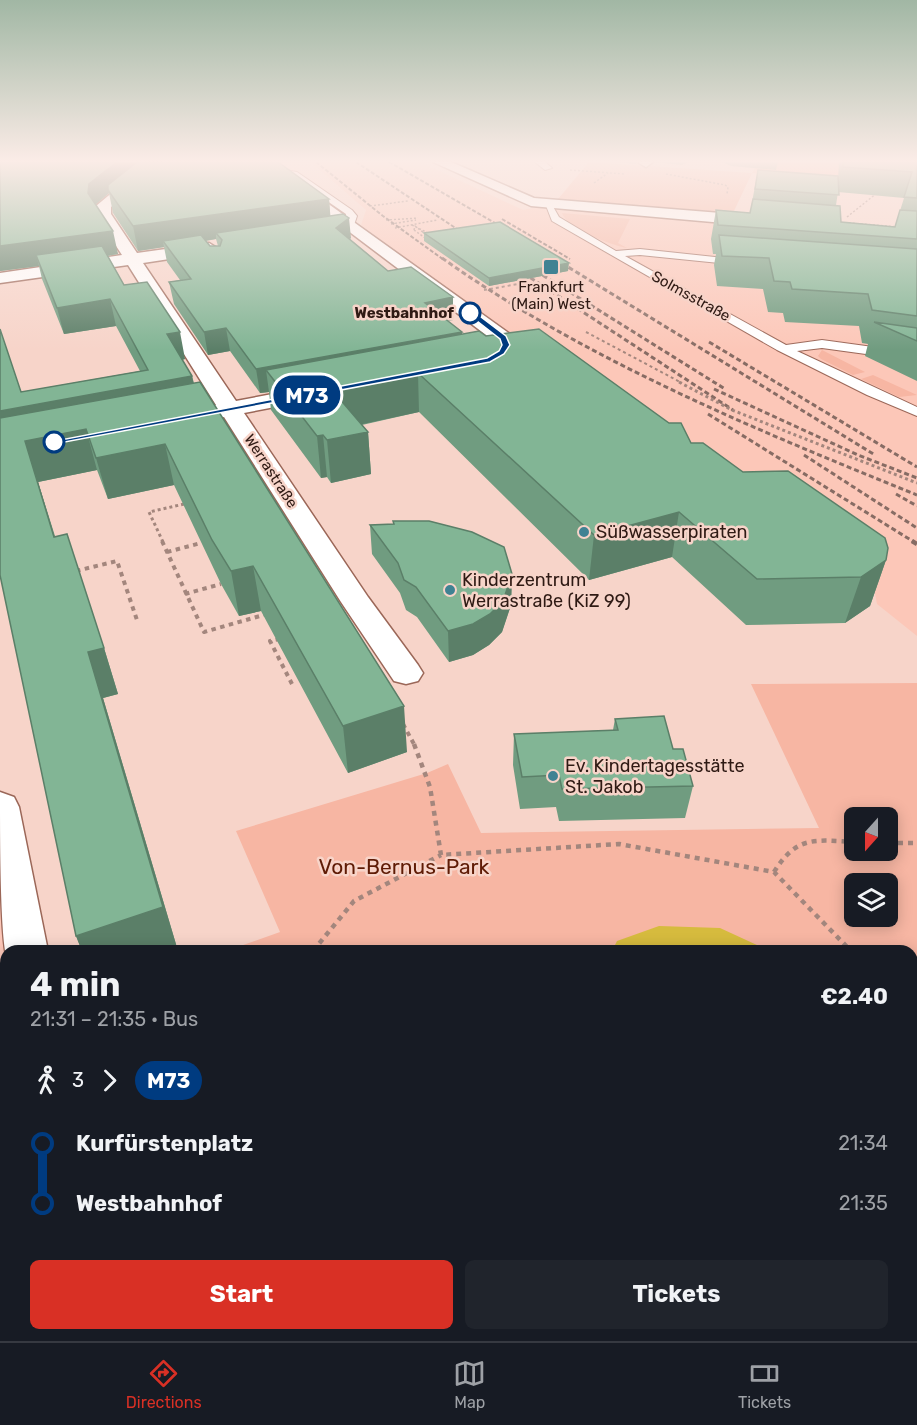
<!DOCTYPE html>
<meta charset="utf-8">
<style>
body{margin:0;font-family:Rubik,sans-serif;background:#20242c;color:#f1f3f6;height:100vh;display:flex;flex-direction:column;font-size:22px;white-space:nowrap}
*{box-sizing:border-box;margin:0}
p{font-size:20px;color:#9ea1a6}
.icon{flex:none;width:33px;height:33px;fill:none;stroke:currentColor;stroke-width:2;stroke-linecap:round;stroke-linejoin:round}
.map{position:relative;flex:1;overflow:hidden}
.sheet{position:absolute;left:0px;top:945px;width:918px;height:396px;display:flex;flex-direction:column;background:#171b24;border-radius:18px 18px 0 0;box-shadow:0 3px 15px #0003}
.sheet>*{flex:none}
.badge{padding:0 12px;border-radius:20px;font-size:21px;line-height:39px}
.needle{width:39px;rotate:201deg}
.fabs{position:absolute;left:844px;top:807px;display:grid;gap:12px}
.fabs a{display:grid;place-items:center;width:54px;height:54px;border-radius:9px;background:#171b24;box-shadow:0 3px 15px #0003;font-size:30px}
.map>.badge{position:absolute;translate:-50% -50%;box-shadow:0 0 0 3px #fff}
.legs{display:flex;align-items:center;gap:9px;height:66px;padding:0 30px;font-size:20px}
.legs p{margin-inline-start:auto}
.summary{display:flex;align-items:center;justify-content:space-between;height:102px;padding:0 30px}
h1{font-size:33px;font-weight:700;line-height:45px}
.action{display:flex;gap:12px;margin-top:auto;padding:12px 30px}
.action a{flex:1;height:69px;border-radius:9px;background:#d93025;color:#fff;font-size:24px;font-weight:700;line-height:69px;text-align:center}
.action a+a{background:#20242c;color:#f1f3f6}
ul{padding:0 30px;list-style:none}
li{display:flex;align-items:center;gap:21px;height:60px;font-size:22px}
li i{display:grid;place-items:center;width:9px;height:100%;margin:0 8px;background:currentColor}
li i::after{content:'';width:15px;height:15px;margin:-8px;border:4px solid;border-radius:50%;background:#171b24}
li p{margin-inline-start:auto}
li:first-child i{background:linear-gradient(#0000 50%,currentColor 0)}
li:last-child i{background:linear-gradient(currentColor 50%,#0000 0)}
.tabs{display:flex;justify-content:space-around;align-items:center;height:84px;border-top:2px solid #363941;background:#171b24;font-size:16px;color:#9ea1a6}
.tabs a{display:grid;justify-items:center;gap:3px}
.tabs .current{color:#d93025}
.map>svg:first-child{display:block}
.built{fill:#fcc7b8}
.green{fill:#f7b6a3;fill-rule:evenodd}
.water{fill:#d6bb3e}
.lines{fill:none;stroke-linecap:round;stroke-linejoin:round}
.service-casing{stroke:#9b6758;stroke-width:2}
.minor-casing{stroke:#9b6758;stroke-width:3}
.tertiary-casing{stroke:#9b6758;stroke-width:3}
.path-far5{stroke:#a3867d;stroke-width:1.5;stroke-dasharray:2 2;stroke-linecap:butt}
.path-far4{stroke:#a3867d;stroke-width:2;stroke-dasharray:3 3;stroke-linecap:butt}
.path-far3{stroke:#a3867d;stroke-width:3;stroke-dasharray:3 3;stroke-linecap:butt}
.path-far2{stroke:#a3867d;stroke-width:4;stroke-dasharray:4.5 4.5;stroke-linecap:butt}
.path-far1{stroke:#a3867d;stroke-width:4.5;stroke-dasharray:5 5;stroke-linecap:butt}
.path{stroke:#a3867d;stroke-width:6;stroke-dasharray:7 7;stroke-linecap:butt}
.service{fill:#fff;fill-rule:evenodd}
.minor{fill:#fff;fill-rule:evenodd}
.tertiary{fill:#fff;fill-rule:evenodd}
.rail-far2{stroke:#876c64;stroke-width:2;stroke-dasharray:4 2;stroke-linecap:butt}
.rail-far1{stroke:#876c64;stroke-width:3;stroke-dasharray:5 3;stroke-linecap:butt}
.rail{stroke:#876c64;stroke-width:4.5;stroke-dasharray:9 4.5;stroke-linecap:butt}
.path-bridge-far1{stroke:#a3867d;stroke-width:2;stroke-dasharray:3 3;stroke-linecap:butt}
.path-bridge{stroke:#a3867d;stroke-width:3;stroke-dasharray:3 3;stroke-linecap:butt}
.wall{fill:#709c80;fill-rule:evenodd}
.shaded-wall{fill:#5b7f68}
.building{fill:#82b595;stroke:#5b7f68;stroke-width:1.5}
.line-1{fill:#003b80;stroke:#fff;stroke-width:1.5}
.poi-dot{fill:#408293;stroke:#f7d4c9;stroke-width:2}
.stop-1-dot{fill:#fff;stroke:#003b80;stroke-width:3}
.labels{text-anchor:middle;stroke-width:5;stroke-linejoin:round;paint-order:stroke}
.far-poi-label{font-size:15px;fill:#2f1a14;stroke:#f7d4c9}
.far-street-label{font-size:15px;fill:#2f1a14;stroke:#f7d4c9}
.far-stop-label{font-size:15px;font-weight:bold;fill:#2f1a14;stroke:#f7d4c9;text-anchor:end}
.poi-label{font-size:18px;fill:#2f1a14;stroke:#f7d4c9;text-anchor:start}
.near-park-label{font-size:21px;fill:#5f1b05;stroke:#f7d4c9}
</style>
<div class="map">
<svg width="917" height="1341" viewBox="0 0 917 1341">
<rect width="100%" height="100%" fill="#f7d4c9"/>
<path class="built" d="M311,162H420L523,210L548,205L917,233V636L877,604L873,583L735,512L484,316L361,225L366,210Z
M0,876L13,951H6V1335H76L77,1341H0Z"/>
<path class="green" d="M589,162L752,173L755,168H763L766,162H916L909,185L752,173L733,213L558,199Z
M562,213L630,219L618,243L627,248C613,246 566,228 562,213Z
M822,350L865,372L853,375L821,359L818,356Z
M873,375L917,395L899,397L861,379Z
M917,683V1341H173L172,1335H912V951H226L280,932L236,831L427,773L448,764L481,833L819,828L751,684ZM855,818H888V850H855ZM855,884H888V916H855Z"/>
<path class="water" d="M659,926L720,928L770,951H612L617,941Z
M912,1141L917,1144V1294L912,1295Z"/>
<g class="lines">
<defs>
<path id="service" d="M535,162H545L552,168L545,170Z
M278,169L297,172L352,210L357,216L353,228L345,226L346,214L291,176L275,173Z
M545,203H551L559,217L616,251L640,249L743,260L744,262L739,265L640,255L625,256L786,345L822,340L917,353V361L822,348L797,351L917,407V416L867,395L777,350L552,221Z"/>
<path id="minor" d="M149,162H164L111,207V214L137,253L209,243L217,248L209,253L143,263L236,401L314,386L322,388L325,393L322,398L244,413L368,597L418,665L423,673L418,681L406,684L394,681L341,602L224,417L173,427L165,425L161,420L165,415L216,405L128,265L0,283V273L122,255L95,214L96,206Z
M433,162H451L534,198L758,216L766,221L758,226L531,206Z
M653,162L646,167L639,163V162Z
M295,180L510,334L516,345C508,359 490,370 473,365L470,361L473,357L493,349L494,341L290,187V181Z"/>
<path id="tertiary" d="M0,792L14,797L19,807L48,951H6V955C0,927 0,828 0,792Z
M66,1335H124L126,1341H66Z"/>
</defs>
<use href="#service" class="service-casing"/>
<use href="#minor" class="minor-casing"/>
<use href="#tertiary" class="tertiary-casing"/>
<path class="path-far5" d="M570,170L625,174
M666,174L725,185L728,187L727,194
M594,183L608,173
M370,206L408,201
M847,217L877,193
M386,220L418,218
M837,222L898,227
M391,224L416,220
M412,225L432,235
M395,228L437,220
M414,230L415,226L428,236
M414,230L428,240"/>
<path class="path-far4" d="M484,290L524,283"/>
<path class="path-far3" d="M163,542L149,512L184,504"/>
<path class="path-far2" d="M162,541L204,632L267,614
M167,552L201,543
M76,571L117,561L137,620
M185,594L221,584
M280,639L270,641L293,686
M403,724L415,746"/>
<path class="path-far1" d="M414,744L430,787L441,855L619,844L774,872L851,951
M888,843H917
M774,872C797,835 815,840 855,842
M313,951L354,901L441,855"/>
<path class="path" d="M912,1015L917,1020
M912,1048L917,1046
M283,1335L284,1341
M718,1341L719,1335"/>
<use href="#service" class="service"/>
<use href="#minor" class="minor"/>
<use href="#tertiary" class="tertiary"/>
<path class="rail-far2" d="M316,162L383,216L444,260
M356,162L469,237
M389,162L509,231
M502,219L570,259"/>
<path class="rail-far1" d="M442,258C586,360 754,429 917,495
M555,259L875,455
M517,269L733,410
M536,271L725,389
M709,342L917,467
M714,389L858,455L917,478
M708,414L914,542
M804,455L917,528
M896,494L917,506"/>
<path class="rail" d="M912,541L917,544"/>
<path class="path-bridge-far1" d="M586,332L682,383"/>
<path class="path-bridge" d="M679,382L732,410L917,483"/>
</g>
<path class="wall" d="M0,162L329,199L330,216L351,238L350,239L388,271L453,297V320L448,321L462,332V334L486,336L691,443L743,472L886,560L870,606L845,623L746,625L672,557L589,580L419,412L362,425L368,432L371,474L331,483L327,477L321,478L271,410L269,392L260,393L230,351L208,355L174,304L169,282L180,280L167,262L164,247L138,251L113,213L109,193L95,204L118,254L108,256L124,285L185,359L182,360L192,376L194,383L407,752L348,773L261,611L239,616L221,584L174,485L108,499L97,470L38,482L55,536L104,648L118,694L103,698L178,951H82L76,936L21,392L140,371L116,326L64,334L42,279L39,266L0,271ZM216,239L218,246H210L206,241Z
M619,162H637L636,164Z
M655,162H688L682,165Z
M722,162H778L776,170L731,166Z
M839,162H917V381L865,356L868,344L862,343L859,326L785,322L783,313L768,312L763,289L717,286L714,265L716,254H713L711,239L716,210L750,213L758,170L838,181ZM838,192L904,198L895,227L841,222L836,205Z
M424,233L568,271L489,286L424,241Z
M393,521L512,574L511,605L502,632L489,645L473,655L449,662L417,617L406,610L400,593L372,554L370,525L393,524Z
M615,719L673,749L693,786L685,818L559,821L556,807L520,809L513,765L514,734L613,730Z"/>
<path class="shaded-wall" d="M117,162H145L108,190L109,193L94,206L88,193L89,184Z
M329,199L331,223L216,233V239L167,246L163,241L164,247L138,251L133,226Z
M349,218L351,238L338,248L336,228Z
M113,231L118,254L40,265L36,255L39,266L0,271V246Z
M569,263L568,271L489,286V278Z
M453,297V320L426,325L425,303Z
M110,299L116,326L64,334L57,308Z
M226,328L230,351L208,355L204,332Z
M180,332L185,359L172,362L167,334Z
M462,332V356L266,370L269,392L260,393L256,369Z
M418,373L419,412L335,430L332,390Z
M192,376L198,405L0,443V411Z
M86,429L97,470L38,482L68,581L25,441Z
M368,432L371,474L331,483L327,440Z
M323,435L327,477L321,478L317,436Z
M165,444L174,485L108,499L96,458Z
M679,512L672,557L589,580L594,535Z
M886,560L870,606L845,623L861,577Z
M253,566L261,611L239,616L231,571Z
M512,574L511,605L502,632L489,645L473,655L449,662L448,631Z
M104,648L118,694L103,698L178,951H82L76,936L88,652Z
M404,706L407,752L348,773L343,726Z"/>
<path class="building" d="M0,162H117L89,184L88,193L113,231L0,246Z
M137,162H278L329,199L133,226L108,190V185Z
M843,162H917V198L904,197L912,172L843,167Z
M758,170L838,176L839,195L755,189Z
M753,199L840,206L841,222L895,227L900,210L917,211V239L718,225L716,210L750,213Z
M343,214L349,218L336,228L388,271L411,267L453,297L425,303L462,332L256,369L226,328L204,332L169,282L191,279L163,241L201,235L210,246H220L222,240L216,233Z
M500,222L569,263L489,278L424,233Z
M719,235L917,249V316L872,310L868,294L792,289L790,282L774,281L769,258L722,256Z
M102,246L124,285L147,282L180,332L167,334L192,376L0,411V329L21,392L148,370L110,299L57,308L36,255Z
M874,322L917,328V341Z
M539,329L669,423H681L691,443H703L743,472L788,471L885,538L888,548L886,560L861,577L757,579L679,512L594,535L418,373L332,390L368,432L327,440L323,435L317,436L266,370L479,331L486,336Z
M200,382L404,706L343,726L253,566L231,571L212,540L165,444L96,458L86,429L25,441L54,537L67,534L104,648L88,652L163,907L76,936L0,575V418Z
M393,521H429L472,532L504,547L512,574L503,601L490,614L473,624L448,631L416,587L404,580L398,563L370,525L394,524Z
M664,716L673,749H683L693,786L562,789L559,775L522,777L514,734L618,730L615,719Z"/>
<linearGradient id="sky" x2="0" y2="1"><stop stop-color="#a1b7a4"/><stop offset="0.46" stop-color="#fbece7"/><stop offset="1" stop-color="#fbece7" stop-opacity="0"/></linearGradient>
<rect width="917" height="350" fill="url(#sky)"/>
<path class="line-1" d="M468,311H473L506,336L510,345L504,354L490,362L54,444L50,442L487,358L499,351L502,345L500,339L468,314Z"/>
<g class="poi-dot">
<rect x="543" y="259" width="16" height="16" rx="3"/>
<circle cx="584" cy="532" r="6"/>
<circle cx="450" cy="590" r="6"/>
<circle cx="553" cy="776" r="6"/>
</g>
<g class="stop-1-dot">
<circle cx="470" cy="313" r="10"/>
<circle cx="54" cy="442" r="10"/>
</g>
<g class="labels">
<g class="far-poi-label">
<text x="551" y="292">Frankfurt<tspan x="551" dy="17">(Main) West</tspan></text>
</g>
<g class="far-street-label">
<text transform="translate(691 296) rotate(29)" y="5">Solmsstraße</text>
<text transform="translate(271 471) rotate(57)" y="5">Werrastraße</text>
</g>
<g class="far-stop-label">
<text x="454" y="318">Westbahnhof</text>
</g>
<g class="poi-label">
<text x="596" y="538">Süßwasserpiraten</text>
<text x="462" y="586">Kinderzentrum<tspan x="462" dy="21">Werrastraße (KiZ 99)</tspan></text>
<text x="565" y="772">Ev. Kindertagesstätte<tspan x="565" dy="21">St. Jakob</tspan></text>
</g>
<g class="near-park-label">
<text x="404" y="874">Von-Bernus-Park</text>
</g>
</g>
</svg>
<div class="fabs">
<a><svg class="needle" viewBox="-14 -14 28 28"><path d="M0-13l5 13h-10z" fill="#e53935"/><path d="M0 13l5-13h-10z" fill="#9ea1a6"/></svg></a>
<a><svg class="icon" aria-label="layers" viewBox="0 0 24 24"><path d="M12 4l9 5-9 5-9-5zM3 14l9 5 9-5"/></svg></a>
</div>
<b class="badge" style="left:307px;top:395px;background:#003b80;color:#fff">M73</b>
<section class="sheet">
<div class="summary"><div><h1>4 min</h1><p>21:31 – 21:35 · Bus</p></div><b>€2.40</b></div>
<div class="legs"><svg class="icon" aria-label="walk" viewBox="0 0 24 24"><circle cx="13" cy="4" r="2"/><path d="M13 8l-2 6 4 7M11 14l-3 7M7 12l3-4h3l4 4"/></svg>3<svg class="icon" aria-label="forward" viewBox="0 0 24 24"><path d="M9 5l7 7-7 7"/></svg><b class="badge" style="background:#003b80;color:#fff">M73</b></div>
<ul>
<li><i style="color:#003b80"></i><b>Kurfürstenplatz</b><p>21:34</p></li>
<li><i style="color:#003b80"></i><b>Westbahnhof</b><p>21:35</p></li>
</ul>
<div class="action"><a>Start</a><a>Tickets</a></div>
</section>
</div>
<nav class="tabs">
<a class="current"><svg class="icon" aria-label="directions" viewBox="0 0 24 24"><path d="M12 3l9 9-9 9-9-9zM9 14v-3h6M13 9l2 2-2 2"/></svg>Directions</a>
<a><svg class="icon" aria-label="map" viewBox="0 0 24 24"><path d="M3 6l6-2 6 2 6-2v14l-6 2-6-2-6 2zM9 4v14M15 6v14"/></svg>Map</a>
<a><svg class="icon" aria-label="tickets" viewBox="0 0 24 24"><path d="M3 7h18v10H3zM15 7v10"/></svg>Tickets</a>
</nav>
